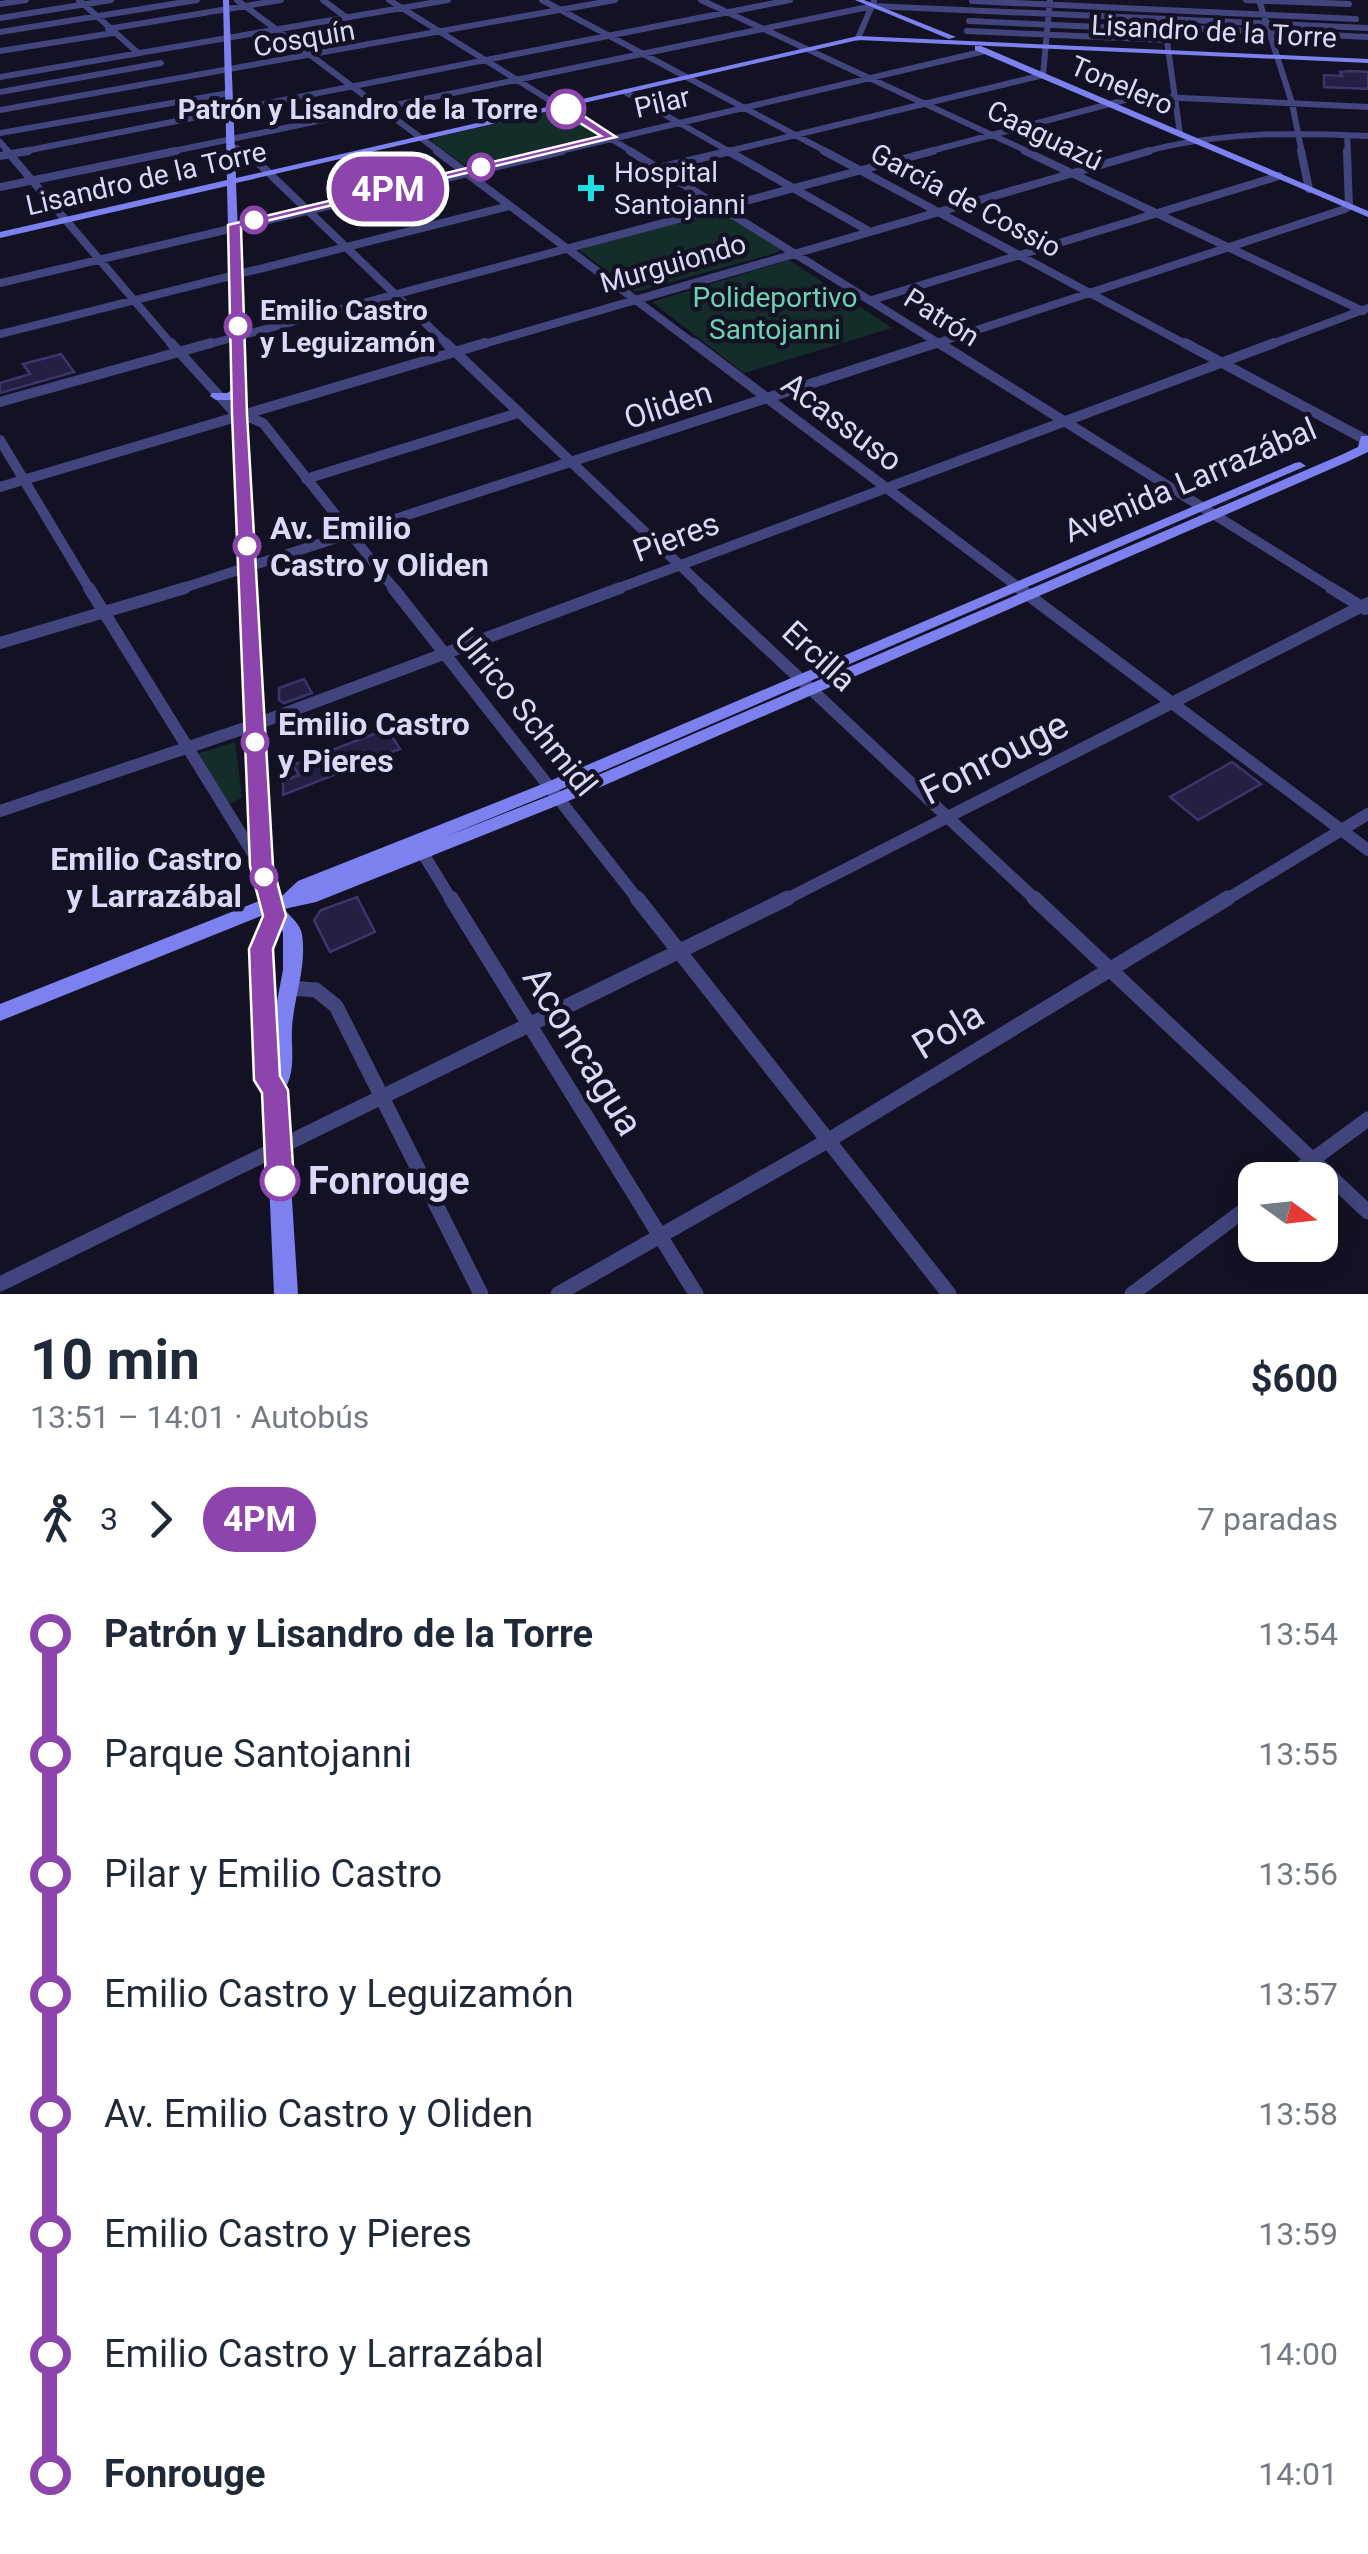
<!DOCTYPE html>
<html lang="es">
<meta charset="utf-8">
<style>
body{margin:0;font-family:Roboto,sans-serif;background:#f6f6f7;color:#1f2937;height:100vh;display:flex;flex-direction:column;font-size:38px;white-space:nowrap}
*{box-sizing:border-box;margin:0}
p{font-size:32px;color:#747a83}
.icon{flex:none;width:55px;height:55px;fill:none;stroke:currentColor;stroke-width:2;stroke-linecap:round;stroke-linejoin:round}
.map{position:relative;height:1294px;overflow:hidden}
.side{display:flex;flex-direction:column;background:#fff;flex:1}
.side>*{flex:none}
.badge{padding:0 20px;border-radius:32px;font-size:35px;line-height:65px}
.needle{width:65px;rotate:105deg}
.controls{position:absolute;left:1238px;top:1162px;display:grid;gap:20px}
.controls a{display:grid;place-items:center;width:100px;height:100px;border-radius:20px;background:#fff;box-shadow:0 5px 25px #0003;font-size:50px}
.map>.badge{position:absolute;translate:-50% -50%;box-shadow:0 0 0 5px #fff}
.legs{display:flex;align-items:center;gap:15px;height:110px;padding:0 30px;font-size:32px}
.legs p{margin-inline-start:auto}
.summary{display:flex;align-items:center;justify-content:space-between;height:170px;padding:0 30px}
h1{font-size:55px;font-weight:700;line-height:75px}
ul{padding:0 30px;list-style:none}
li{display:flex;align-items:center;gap:35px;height:120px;font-size:38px}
li i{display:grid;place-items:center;width:15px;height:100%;margin:0 12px;background:currentColor}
li i::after{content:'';width:25px;height:25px;margin:-12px;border:8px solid;border-radius:50%;background:#fff}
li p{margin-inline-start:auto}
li:first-child i{background:linear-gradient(#0000 50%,currentColor 0)}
li:last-child i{background:linear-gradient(currentColor 50%,#0000 0)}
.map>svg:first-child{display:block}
.green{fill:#152d2a}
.building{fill:#242043;stroke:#3c356c;stroke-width:2.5}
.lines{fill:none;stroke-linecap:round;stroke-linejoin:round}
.street-far4{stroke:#42447d;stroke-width:6}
.street-far3{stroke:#42447d;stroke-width:8}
.street-far2{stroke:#42447d;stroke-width:10}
.street-far1{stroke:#42447d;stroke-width:12}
.street{stroke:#42447d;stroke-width:15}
.secondary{fill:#7c81ef;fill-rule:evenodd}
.line-1{fill:#8e44ad;stroke:#fff;stroke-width:2.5}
.stop-1-dot{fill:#fff;stroke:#8e44ad;stroke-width:5}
.poi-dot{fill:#1cdee3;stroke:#131224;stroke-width:4}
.labels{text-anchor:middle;stroke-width:9;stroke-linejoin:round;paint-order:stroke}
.far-street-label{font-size:28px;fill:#dad9fa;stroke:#131224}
.far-stop-label{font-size:28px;font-weight:bold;fill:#dad9fa;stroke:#131224;text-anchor:end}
.far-poi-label{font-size:28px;fill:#dad9fa;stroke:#131224;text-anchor:start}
.far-park-label{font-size:28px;fill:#6dd2b1;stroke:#131224}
.street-label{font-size:32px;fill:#dad9fa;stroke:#131224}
.stop-label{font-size:32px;font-weight:bold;fill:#dad9fa;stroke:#131224;text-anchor:start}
.near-street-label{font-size:38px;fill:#dad9fa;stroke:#131224}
.near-stop-label{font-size:38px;font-weight:bold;fill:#dad9fa;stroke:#131224;text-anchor:start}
</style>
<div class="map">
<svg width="1368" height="1294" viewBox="0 0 1368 1294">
<rect width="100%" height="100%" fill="#131224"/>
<path class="green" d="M556,110L600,134L473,166L465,165L432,142L434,138Z
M712,212L722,213L780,249L779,252L635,292L579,250Z
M789,260L892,328L744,373L652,302Z
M235,742L242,797L233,803H227L197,754Z"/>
<path class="building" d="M1350,71L1368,72V89L1324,87V75L1342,76L1340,72Z
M61,354L74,372L0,393V383L30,374L23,364Z
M304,679L312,693L284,703L279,700V688Z
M387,729L400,749L283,795V781L299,775L293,765Z
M1232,762L1261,784L1198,820L1170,797Z
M357,897L375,932L330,952L314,920L321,910Z"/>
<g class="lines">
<path class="street-far4" d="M79,0L137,52
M237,0L441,153
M323,0L347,18
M389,0L634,153
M542,0L829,153
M701,0L1031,153
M1246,0L1349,4
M1259,0L1292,103L1302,153
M972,1L1356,19
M0,4L26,0
M0,18L111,0
M969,21L1165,30
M1165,27L1368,37
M108,29L281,0
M967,31L1167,40
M0,32L197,0
M1166,34L1180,134
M858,38L874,1
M0,51L113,33
M0,77L448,0
M0,92L161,63
M625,92L732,153
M0,110L615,0
M0,133L229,93
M1347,135L1348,153
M0,142L9,153
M231,146L250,153
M15,153L790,0
M164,153L873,6L1368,28
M552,153L985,51
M721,153L1043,75L1050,0
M923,153L1140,96L1368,107
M1140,153C1215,132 1291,132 1368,136"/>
<path class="street-far3" d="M7,151L173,346
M246,151L449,346
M437,151L697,346
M630,151L943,346
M728,151L867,230
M824,151L1189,346
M1025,151L1363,311
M1301,151L1309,189
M0,156L28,151
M659,168L731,151
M0,187L176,151
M0,283L562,151
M872,300L1279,176
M0,334L510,206
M202,346L933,151
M477,346L1149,151
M928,346L1345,209L1349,206L1347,151
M1267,346L1368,308"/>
<path class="street-far2" d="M171,343L232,410L263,423L395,590
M446,343L706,590
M694,343L1022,590
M939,343L1335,590
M1185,343L1368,441
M0,402L211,343
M0,440L90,590
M306,479L518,413
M0,487L485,343
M177,590L936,343
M614,590L1274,343"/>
<path class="street-far1" d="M89,588L259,863
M393,588L639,901
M703,588L1037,901
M1019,588L1368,850
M1331,588L1365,609
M0,643L185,588
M0,811L254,725L620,588
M419,847L452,901
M783,901L1368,603
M1224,901L1368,814"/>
<path class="street" d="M451,898L696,1294
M637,898L949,1294
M1034,898L1368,1212
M290,988L316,990L336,1006L481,1294
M1285,1180L1368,1119
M0,1284L788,898
M558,1294L829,1140L1228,898
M1132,1294L1255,1202"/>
<path class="secondary" d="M223,0H229L236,178L858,36L1368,59V63L858,40L236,183L245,414L270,866L276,896L283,895L298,881L545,783L1295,463L1300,462L1306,466L557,791L442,838L554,794L1341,455L1358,447L1361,436H1368V452L1349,461L566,802L316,902L284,909C291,917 300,924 302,934C307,967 294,996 292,1028C291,1051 296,1068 285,1089L298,1294H274L265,1092L257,1080L252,949L266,914L0,1021V1004L259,901L252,866L233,400H216L210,396L212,393H227L232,390L227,186L0,238V232L227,180ZM279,928L283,932V970L274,1017L270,949Z
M855,0H864L956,37L949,39Z
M975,46H981L1368,211V217L975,50Z"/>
</g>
<path class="line-1" d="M562,107H570L616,137L241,227L247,414L273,866L286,916L273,949L280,1076L288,1090L294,1181L290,1190L280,1194L270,1190L266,1181L262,1093L254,1080L249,949L263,916L250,866L232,414L228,225L601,136L562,112Z"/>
<g class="stop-1-dot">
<circle cx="566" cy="109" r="18"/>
<circle cx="481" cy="167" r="12"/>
<circle cx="254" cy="220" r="12"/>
<circle cx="238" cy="326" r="12"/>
<circle cx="247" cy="546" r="12"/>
<circle cx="255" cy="742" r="12"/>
<circle cx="264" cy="877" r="12"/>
<circle cx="280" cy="1181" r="18"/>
</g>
<path class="poi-dot" d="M586 173h10v10h10v10h-10v10h-10v-10h-10v-10h10z"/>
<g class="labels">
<g class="far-street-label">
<text transform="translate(1214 31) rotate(3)" y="10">Lisandro de la Torre</text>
<text transform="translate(304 38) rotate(-10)" y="10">Cosquín</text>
<text transform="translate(1122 85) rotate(23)" y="10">Tonelero</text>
<text transform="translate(662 102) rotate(-13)" y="10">Pilar</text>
<text transform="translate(1045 135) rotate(26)" y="10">Caaguazú</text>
<text transform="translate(146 178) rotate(-13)" y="10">Lisandro de la Torre</text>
<text transform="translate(966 200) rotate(28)" y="10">García de Cossio</text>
<text transform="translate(673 263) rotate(-16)" y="10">Murguiondo</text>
<text transform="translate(942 317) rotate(32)" y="10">Patrón</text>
</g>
<g class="far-stop-label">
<text x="538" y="119">Patrón y Lisandro de la Torre</text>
<text x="260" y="320" text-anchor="start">Emilio Castro<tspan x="260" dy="32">y Leguizamón</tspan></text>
</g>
<g class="far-poi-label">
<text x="614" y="182">Hospital<tspan x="614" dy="32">Santojanni</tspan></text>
</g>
<g class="far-park-label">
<text x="775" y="307">Polideportivo<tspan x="775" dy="32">Santojanni</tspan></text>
</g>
<g class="street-label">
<text transform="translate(668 405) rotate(-18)" y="11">Oliden</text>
<text transform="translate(842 422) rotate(37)" y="11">Acassuso</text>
<text transform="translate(1190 480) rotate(-23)" y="11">Avenida Larrazábal</text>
<text transform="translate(676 537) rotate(-20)" y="11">Pieres</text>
<text transform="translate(819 656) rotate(43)" y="11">Ercilla</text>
<text transform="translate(526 712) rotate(51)" y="11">Ulrico Schmidl</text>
</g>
<g class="stop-label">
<text x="270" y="539">Av. Emilio<tspan x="270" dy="37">Castro y Oliden</tspan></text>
<text x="278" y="735">Emilio Castro<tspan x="278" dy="37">y Pieres</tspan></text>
<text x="242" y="870" text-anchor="end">Emilio Castro<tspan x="242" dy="37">y Larrazábal</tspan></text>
</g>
<g class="near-street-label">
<text transform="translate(994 758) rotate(-27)" y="13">Fonrouge</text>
<text transform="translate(948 1030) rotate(-31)" y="13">Pola</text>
<text transform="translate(583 1051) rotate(58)" y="13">Aconcagua</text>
</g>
<g class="near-stop-label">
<text x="308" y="1194">Fonrouge</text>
</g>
</g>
</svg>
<div class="controls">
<a><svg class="needle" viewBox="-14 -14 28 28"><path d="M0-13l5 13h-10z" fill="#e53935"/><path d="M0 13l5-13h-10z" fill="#747a83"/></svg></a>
</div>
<b class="badge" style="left:388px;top:189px;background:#8e44ad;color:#fff">4PM</b>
</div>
<section class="side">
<div class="summary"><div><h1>10 min</h1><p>13:51 – 14:01 · Autobús</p></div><b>$600</b></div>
<div class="legs"><svg class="icon" aria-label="walk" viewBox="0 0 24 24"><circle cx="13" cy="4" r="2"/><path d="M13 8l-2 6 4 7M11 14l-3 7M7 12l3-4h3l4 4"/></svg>3<svg class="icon" aria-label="forward" viewBox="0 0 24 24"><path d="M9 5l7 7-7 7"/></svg><b class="badge" style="background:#8e44ad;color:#fff">4PM</b><p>7 paradas</p></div>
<ul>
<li><i style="color:#8e44ad"></i><b>Patrón y Lisandro de la Torre</b><p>13:54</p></li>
<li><i style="color:#8e44ad"></i><span>Parque Santojanni</span><p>13:55</p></li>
<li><i style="color:#8e44ad"></i><span>Pilar y Emilio Castro</span><p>13:56</p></li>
<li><i style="color:#8e44ad"></i><span>Emilio Castro y Leguizamón</span><p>13:57</p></li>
<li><i style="color:#8e44ad"></i><span>Av. Emilio Castro y Oliden</span><p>13:58</p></li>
<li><i style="color:#8e44ad"></i><span>Emilio Castro y Pieres</span><p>13:59</p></li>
<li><i style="color:#8e44ad"></i><span>Emilio Castro y Larrazábal</span><p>14:00</p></li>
<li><i style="color:#8e44ad"></i><b>Fonrouge</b><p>14:01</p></li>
</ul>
</section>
